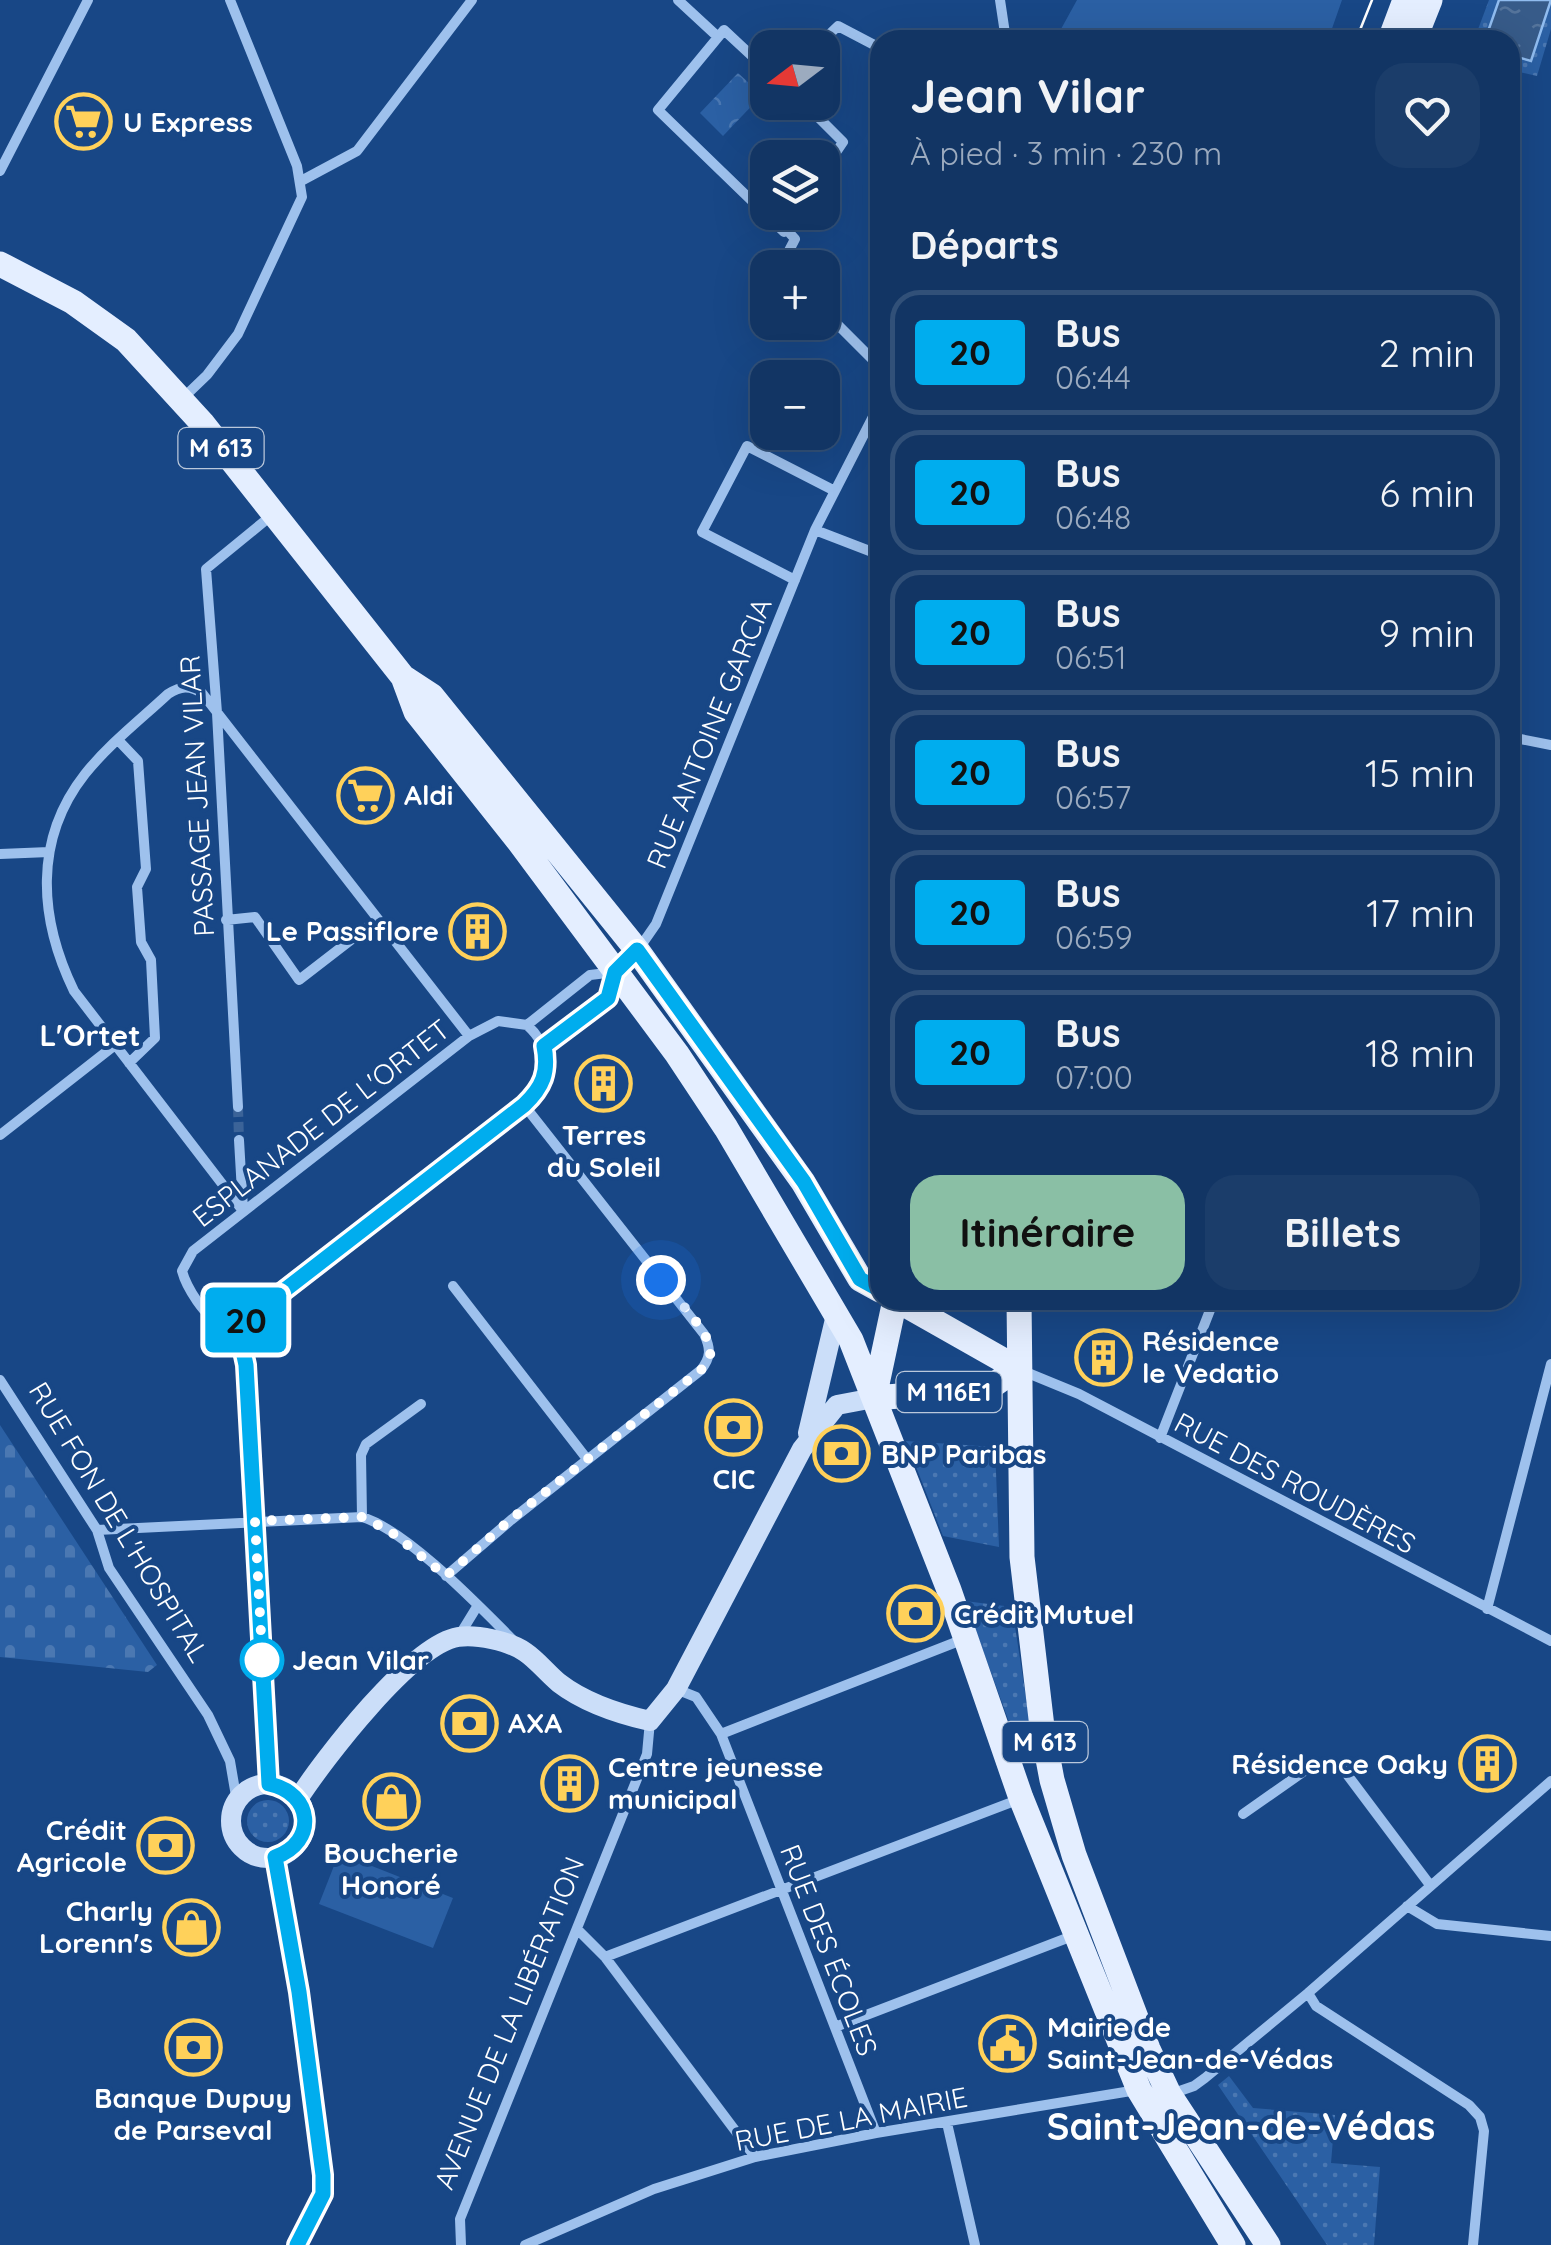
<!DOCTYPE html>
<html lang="fr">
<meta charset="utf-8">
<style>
body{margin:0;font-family:Quicksand,sans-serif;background:#1b3d6a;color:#f1f3f6;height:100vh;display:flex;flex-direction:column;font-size:38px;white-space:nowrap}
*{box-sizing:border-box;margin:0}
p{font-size:32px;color:#9cabbf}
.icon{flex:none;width:55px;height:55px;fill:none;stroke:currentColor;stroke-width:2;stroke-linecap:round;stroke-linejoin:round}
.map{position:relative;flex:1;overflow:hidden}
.side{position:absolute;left:870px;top:30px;width:650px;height:1280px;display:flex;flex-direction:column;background:#123564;border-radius:30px;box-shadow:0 10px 40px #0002,0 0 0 2px #315078}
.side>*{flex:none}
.badge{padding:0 20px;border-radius:8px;font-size:35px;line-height:65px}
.needle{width:65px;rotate:254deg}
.fabs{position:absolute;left:750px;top:30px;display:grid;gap:20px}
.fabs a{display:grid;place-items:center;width:90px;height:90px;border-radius:20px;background:#123564;box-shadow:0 10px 40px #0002,0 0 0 2px #315078;font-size:50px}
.you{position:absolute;width:50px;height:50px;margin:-25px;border:8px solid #fff;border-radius:50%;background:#1a73e8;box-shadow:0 0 0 15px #1a73e833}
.map>.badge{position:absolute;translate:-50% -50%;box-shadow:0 0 0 5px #fff}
h2{padding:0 40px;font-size:38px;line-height:90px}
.round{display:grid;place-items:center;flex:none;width:105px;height:105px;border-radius:30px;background:#1b3d6a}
.overview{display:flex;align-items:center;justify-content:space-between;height:170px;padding:0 40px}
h1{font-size:48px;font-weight:700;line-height:75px}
.cta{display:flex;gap:20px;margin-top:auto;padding:20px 40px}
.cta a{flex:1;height:115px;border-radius:30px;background:#8abfa5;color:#111;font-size:40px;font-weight:700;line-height:115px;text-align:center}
.cta a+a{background:#1b3d6a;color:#f1f3f6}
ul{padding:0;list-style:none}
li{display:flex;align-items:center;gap:30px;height:125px;margin:0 20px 15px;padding:0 20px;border:5px solid #315078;border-radius:30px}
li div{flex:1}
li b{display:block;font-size:38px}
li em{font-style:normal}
li .badge{min-width:110px;font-weight:700;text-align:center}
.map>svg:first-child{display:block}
.grass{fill:url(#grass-dots)}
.cemetery{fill:url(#cemetery-stones)}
.park{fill:url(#park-crowns)}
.pitch{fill:#2b60a4}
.water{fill:url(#water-ripples);stroke:#90bcef;stroke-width:2.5}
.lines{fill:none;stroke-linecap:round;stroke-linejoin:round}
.street-tunnel{stroke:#3b6398;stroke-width:10;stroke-dasharray:10 5;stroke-linecap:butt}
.street{stroke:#9ec1ed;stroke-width:10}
.secondary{stroke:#cbdef9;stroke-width:20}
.primary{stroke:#e4eeff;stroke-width:25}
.tram{stroke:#fff;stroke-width:2.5}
.line-casing{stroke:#fff;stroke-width:22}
.line{stroke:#00adee;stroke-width:15}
.walk{stroke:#fff;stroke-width:10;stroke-dasharray:0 18}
.stop-dot{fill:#fff;stroke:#00adee;stroke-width:5}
.labels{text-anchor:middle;stroke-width:8;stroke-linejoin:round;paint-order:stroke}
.shield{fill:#184786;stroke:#bac8db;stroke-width:2.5}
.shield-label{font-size:25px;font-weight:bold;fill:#fff}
.poi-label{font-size:28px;font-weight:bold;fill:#fff;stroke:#184786;text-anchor:start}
.street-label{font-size:28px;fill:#fff;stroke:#184786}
.stop-label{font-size:28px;font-weight:bold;fill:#fff;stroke:#184786;text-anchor:start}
.neighbourhood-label{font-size:30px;font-weight:bold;fill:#fff;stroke:#184786}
.district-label{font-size:38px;font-weight:bold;fill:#fff;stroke:#184786}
</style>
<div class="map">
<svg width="1551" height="2245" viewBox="0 0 1551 2245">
<defs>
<pattern id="grass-dots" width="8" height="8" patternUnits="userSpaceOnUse" patternTransform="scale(2.5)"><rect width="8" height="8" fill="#2b60a4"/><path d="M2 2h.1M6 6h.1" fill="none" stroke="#4b78b2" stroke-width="1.8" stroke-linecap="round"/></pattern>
<pattern id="cemetery-stones" width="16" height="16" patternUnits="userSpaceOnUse" patternTransform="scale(2.5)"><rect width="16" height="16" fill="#2b60a4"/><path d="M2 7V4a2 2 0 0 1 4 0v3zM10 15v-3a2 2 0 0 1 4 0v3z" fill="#4b78b2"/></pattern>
<pattern id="park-crowns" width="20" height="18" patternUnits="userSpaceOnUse" patternTransform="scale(2.5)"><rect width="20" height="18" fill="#2b60a4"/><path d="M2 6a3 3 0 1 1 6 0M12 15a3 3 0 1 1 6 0" fill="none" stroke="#4b78b2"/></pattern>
<pattern id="water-ripples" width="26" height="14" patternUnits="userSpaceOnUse" patternTransform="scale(2.5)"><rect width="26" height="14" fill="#375b89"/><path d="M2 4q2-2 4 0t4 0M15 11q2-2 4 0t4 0" fill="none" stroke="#55749b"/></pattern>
</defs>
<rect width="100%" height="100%" fill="#184786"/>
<path class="grass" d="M1489,0H1551V29L1537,76L1510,70V40H1474Z
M906,1441L995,1447L999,1547L943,1536Z
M965,1601L1012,1607L1031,1730L1017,1738L1013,1733Z
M247 1821a21 21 0 1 1 42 0a21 21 0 1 1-42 0Z
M1229,2076L1253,2108L1335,2115L1331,2163L1380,2167L1374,2245H1327L1218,2085Z"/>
<path class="cemetery" d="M0,1425L157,1665L148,1672L0,1657Z"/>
<path class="park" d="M738,73L762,95L723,136L700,113Z"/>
<path class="pitch" d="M1077,0H1342L1328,40H1055Z
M339,1853L453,1898L433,1948L319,1904Z"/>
<path class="water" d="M1499,0H1551L1531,61L1510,55V40H1485Z"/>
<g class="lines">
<path class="street-tunnel" d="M238,1107L239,1140"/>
<path class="street" d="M678,0L718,37
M1000,0L1006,40
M815,48L838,26L880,48
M768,71L724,30L658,110L784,232L786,229L795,239L780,268
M803,102L843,142L822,173
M0,171L88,0
M301,181L357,151L472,0
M786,229L796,212
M822,309L880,367
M182,399L207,375L238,334L302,197L297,166L230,0
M815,530L880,555
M795,580L702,532L747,446L833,490
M1510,737L1551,745
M118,740L138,761L146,869L137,887L141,942L151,960L155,1038L129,1063
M0,854L49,852
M226,920L255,917L299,980L378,919
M638,950L656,924L815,530L880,403
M498,1021L527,1025C548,1044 552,1067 538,1092L246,1320C239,1323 230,1325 222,1323C205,1319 186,1286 182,1271L193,1251L469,1036Z
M527,1025L590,975L615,972L608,998L544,1047
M238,1107L217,713L206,569L272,515
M0,1135L115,1045
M239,1140L243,1209
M243,1211L74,991C39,919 33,840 85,774C109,744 140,720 168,694C181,686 189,685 202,693L469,1036
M453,1286L587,1459
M237,1323L246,1365L269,1784
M1023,1371L1079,1394L1551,1641
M0,1380L97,1530L109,1568L208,1715L230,1761L237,1802
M1160,1438L1214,1300
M362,1517L361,1455L366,1444L421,1404
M97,1530L362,1517C406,1530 478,1605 512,1639
M446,1576L511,1520L701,1370C711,1357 711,1349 704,1334L524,1105
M1487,1609L1551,1364
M459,1636L478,1605
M676,1689L696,1697L721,1734L876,2133
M721,1734L964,1639
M1243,1814L1313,1765L1328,1763L1343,1769L1430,1885
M1407,1906L1437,1924L1551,1936
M578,1930L605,1957L755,2157
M605,1957L1020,1799
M1308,1993L1316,2006L1469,2105L1480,2117L1484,2131L1473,2245
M835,2027L1075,1935
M1171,2094L1194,2086L1205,2078L1308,1993L1551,1781
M947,2123L975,2245
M297,2245L323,2194V2175
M461,2245L460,2219L647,1754L650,1721
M525,2245L654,2189L755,2157L876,2133L1137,2090"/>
<path class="secondary" d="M808,1433L836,1315
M231 1821a37 37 0 1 1 74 0a37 37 0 1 1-74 0Z
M298,1799C324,1759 411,1645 458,1637C476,1634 509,1641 525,1652C537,1660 547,1673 559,1683C585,1703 619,1714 650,1721L676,1689L802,1449L837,1405L874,1398
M275,1857L299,1992L323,2175"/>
<path class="primary" d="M1390,40L1405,0
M1414,40L1430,0
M0,264L73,302L126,340L203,424L403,677L416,712L520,843L677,1054L726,1128L851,1340L949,1590L1021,1798L1139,2090L1233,2245
M403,677L432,696L637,950L803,1182L860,1279L880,1290
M897,1300L1017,1368
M1019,1300L1022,1557L1042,1727L1052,1780L1074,1855L1148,2049L1169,2094L1268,2245
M874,1398L988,1389L1017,1368
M874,1398L895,1300"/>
<path class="tram" d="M1356,40L1372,0"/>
</g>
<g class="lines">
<defs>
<path id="line" d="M297,2245L323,2194V2175L299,1992L275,1857C318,1842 313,1793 269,1784L246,1365L237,1323L246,1320L524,1105C543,1087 549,1072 544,1046L608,998L615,972L637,950L804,1182L860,1279L880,1290"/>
</defs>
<use href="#line" class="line-casing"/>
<use href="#line" class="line"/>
<path class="walk" d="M262,1660L263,1672L255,1521L362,1517L390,1531L446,1576L510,1520L701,1370C706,1363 712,1357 710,1348C707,1329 674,1296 661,1280"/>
</g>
<defs>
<symbol id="supermarket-ring" viewBox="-11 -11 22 22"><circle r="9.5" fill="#184786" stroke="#ffd15a" stroke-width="1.5"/><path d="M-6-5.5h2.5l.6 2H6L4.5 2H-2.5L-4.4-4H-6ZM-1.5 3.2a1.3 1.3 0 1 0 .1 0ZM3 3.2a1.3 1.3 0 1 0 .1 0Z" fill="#ffd15a"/></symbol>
<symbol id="building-ring" viewBox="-11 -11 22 22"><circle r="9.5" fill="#184786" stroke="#ffd15a" stroke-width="1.5"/><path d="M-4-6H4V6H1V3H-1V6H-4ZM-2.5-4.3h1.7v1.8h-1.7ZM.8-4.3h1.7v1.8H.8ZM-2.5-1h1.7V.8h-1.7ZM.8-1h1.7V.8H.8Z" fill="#ffd15a"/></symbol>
<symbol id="bank-ring" viewBox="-11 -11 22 22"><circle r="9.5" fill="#184786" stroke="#ffd15a" stroke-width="1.5"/><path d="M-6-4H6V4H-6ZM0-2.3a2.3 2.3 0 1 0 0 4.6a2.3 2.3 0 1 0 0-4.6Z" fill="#ffd15a"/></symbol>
<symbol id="shop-ring" viewBox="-11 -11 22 22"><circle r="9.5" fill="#184786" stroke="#ffd15a" stroke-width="1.5"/><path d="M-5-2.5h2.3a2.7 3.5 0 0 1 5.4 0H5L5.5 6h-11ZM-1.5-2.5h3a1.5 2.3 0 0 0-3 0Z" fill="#ffd15a"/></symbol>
<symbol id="civic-ring" viewBox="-11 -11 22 22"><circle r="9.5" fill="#184786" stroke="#ffd15a" stroke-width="1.5"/><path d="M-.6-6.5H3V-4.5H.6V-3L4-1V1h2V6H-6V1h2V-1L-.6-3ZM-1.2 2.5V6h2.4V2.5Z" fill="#ffd15a"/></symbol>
</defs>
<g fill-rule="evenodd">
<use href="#supermarket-ring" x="52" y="90" width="63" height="63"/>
<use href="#supermarket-ring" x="334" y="764" width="63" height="63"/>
<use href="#building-ring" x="446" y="900" width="63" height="63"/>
<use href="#building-ring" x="572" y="1052" width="63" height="63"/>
<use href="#building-ring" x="1072" y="1326" width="63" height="63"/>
<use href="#bank-ring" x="702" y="1396" width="63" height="63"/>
<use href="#bank-ring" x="810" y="1422" width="63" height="63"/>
<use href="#bank-ring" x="884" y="1582" width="63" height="63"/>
<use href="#bank-ring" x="438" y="1692" width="63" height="63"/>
<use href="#building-ring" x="1456" y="1732" width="63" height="63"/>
<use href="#building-ring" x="538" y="1752" width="63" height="63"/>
<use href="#shop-ring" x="360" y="1770" width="63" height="63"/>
<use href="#bank-ring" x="134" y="1814" width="63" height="63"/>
<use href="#shop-ring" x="160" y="1896" width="63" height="63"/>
<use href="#civic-ring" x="976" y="2012" width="63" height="63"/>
<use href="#bank-ring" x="162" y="2016" width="63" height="63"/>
</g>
<circle class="stop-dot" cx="262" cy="1660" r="20"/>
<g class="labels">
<g class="shield">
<rect x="178.5" y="428" width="85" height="40" rx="8"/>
<rect x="896.5" y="1372" width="105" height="40" rx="8"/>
<rect x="1002.5" y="1722" width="85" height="40" rx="8"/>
</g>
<g class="shield-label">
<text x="221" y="457">M 613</text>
<text x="949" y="1401">M 116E1</text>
<text x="1045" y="1751">M 613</text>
</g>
<g class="poi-label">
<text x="123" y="132">U Express</text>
<text x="404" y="805">Aldi</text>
<text x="439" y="941" text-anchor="end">Le Passiflore</text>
<text x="604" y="1145" text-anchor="middle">Terres<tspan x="604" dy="32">du Soleil</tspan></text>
<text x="1142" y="1351">Résidence<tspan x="1142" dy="32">le Vedatio</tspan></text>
<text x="881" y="1464">BNP Paribas</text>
<text x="734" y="1489" text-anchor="middle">CIC</text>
<text x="954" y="1624">Crédit Mutuel</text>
<text x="508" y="1733">AXA</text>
<text x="1448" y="1774" text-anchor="end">Résidence Oaky</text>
<text x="608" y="1777">Centre jeunesse<tspan x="608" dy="32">municipal</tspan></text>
<text x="127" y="1840" text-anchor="end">Crédit<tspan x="127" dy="32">Agricole</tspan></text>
<text x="391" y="1863" text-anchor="middle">Boucherie<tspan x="391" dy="32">Honoré</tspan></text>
<text x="153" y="1921" text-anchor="end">Charly<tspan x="153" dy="32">Lorenn's</tspan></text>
<text x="1047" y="2037">Mairie de<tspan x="1047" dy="32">Saint-Jean-de-Védas</tspan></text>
<text x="193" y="2108" text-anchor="middle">Banque Dupuy<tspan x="193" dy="32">de Parseval</tspan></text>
</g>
<g class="street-label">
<text transform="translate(709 733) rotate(-68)" y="10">RUE ANTOINE GARCIA</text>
<text transform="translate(197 796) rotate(-93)" y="10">PASSAGE JEAN VILAR</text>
<text transform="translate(321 1123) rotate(-38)" y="10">ESPLANADE DE L'ORTET</text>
<text transform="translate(1295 1483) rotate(28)" y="10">RUE DES ROUDÈRES</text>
<text transform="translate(119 1522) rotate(59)" y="10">RUE FON DE L'HOSPITAL</text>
<text transform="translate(829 1950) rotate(69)" y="10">RUE DES ÉCOLES</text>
<text transform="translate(509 2023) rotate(-68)" y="10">AVENUE DE LA LIBÉRATION</text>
<text transform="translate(851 2119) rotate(-11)" y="10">RUE DE LA MAIRIE</text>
</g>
<g class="stop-label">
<text x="292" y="1670">Jean Vilar</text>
</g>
<g class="neighbourhood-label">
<text x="90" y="1046">L'Ortet</text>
</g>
<g class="district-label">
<text x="1241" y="2140">Saint-Jean-de-Védas</text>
</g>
</g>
</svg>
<div class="fabs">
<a><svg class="needle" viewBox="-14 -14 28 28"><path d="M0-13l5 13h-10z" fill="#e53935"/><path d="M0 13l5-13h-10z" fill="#9cabbf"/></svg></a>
<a><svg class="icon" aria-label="layers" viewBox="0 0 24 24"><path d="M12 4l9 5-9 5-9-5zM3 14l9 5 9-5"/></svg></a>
<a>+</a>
<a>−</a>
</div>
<div class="you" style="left:661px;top:1280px"></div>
<b class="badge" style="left:246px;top:1320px;background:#00adee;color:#111">20</b>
<section class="side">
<div class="overview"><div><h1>Jean Vilar</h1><p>À pied · 3 min · 230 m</p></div><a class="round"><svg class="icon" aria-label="heart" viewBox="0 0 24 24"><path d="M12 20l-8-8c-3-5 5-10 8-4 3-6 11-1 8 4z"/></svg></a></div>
<h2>Départs</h2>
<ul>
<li><span class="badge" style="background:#00adee;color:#111">20</span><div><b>Bus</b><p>06:44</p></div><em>2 min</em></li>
<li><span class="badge" style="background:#00adee;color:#111">20</span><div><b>Bus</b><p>06:48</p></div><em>6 min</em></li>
<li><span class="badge" style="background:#00adee;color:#111">20</span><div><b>Bus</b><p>06:51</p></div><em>9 min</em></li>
<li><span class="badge" style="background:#00adee;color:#111">20</span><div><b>Bus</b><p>06:57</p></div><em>15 min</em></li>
<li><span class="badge" style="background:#00adee;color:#111">20</span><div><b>Bus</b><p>06:59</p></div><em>17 min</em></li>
<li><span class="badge" style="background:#00adee;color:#111">20</span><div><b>Bus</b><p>07:00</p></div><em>18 min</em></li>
</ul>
<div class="cta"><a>Itinéraire</a><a>Billets</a></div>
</section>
</div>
